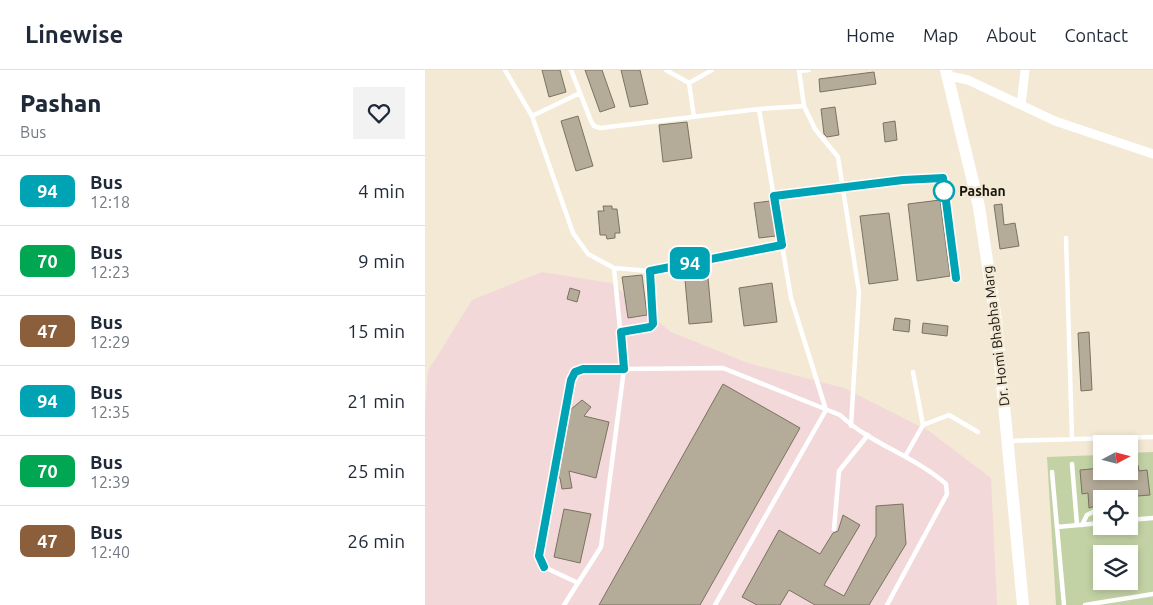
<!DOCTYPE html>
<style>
body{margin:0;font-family:Ubuntu,sans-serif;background:#f2f2f3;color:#1f2937;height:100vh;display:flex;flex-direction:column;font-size:19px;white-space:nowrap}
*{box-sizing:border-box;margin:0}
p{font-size:16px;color:#747a83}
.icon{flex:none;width:28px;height:28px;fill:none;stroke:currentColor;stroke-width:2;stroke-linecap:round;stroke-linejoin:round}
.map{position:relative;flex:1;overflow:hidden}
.drawer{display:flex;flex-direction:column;background:#fff;width:425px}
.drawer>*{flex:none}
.badge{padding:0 10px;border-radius:8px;font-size:18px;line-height:32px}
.needle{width:32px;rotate:83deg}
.buttons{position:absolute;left:668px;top:365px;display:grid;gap:10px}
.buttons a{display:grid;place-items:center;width:45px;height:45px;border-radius:0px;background:#fff;box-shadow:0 2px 8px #0003;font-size:25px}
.map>.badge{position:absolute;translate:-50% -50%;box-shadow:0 0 0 2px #fff}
.round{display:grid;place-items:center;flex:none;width:52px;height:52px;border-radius:0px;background:#f2f2f3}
.head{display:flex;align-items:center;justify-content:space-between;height:85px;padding:0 20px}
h1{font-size:24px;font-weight:800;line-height:38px}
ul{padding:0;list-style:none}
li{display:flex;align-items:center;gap:15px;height:70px;padding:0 20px;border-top:1px solid #e0e1e3}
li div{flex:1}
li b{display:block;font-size:19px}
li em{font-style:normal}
li .badge{min-width:55px;font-weight:700;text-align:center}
header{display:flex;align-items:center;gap:30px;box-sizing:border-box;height:70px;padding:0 25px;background:#fff;border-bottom:1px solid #e0e1e3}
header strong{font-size:24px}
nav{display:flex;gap:28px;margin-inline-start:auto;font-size:18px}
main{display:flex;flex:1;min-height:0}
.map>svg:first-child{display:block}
.education{fill:#f3d8da}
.green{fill:#c3d2a5;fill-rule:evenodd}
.building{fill:#b4ab98;stroke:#7b7261}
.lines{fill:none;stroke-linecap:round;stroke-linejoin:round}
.lane{stroke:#fff;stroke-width:4.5}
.street{stroke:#fff;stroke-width:9}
.secondary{stroke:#fff;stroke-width:12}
.line-casing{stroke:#fff;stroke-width:11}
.line{stroke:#00a3b4;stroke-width:8}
.stop-dot{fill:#fff;stroke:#00a3b4;stroke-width:2.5}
.labels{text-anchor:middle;stroke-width:4.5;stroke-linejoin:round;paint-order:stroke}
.stop-label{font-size:14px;font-weight:bold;fill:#18150e;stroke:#f3e9d5;text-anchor:start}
.street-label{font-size:14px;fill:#18150e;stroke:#f3e9d5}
</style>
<header>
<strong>Linewise</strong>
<nav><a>Home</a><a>Map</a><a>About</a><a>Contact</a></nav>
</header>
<main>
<section class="drawer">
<div class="head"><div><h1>Pashan</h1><p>Bus</p></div><a class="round"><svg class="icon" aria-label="heart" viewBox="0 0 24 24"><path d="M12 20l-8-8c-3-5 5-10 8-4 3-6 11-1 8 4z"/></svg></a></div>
<ul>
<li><span class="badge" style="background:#00a3b4;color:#fff">94</span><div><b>Bus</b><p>12:18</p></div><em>4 min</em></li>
<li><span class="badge" style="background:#00a651;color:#fff">70</span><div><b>Bus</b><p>12:23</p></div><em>9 min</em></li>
<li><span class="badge" style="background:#8b5e3c;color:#fff">47</span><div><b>Bus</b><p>12:29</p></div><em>15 min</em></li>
<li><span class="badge" style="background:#00a3b4;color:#fff">94</span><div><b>Bus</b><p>12:35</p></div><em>21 min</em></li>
<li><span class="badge" style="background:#00a651;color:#fff">70</span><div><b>Bus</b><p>12:39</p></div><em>25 min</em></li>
<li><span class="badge" style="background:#8b5e3c;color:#fff">47</span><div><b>Bus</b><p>12:40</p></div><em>26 min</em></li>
</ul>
</section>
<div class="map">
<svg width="728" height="535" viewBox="0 0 728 535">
<rect width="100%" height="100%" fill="#f3e9d5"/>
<path class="education" d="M117,202L186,213L246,262L323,293L419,318L504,361L566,408L572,535H0V341L3,301L47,230Z"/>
<path class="green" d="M728,382V535H631L622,387L676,385V401H704V383ZM676,429H704V456H676ZM676,484H704V511H676Z"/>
<path class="building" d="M117,0H135L141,22L124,27Z
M160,0H177L190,37L175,42Z
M196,0H215L223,34L205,37Z
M449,2L451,14L395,22L394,9Z
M410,37L414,65L402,67L399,64L396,39Z
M153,46L168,96L151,101L136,51Z
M470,51L472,70L460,72L458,53Z
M262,52L267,88L238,92L234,55Z
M515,130L525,206L492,211L483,134Z
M345,131L351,166L334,168L329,133Z
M577,134L579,155L590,153L594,176L575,179L569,135Z
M178,136H187V139H192L195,163H190V168L182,169L181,165H175L173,141H179Z
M464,143L473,210L444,214L435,146Z
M282,197L287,252L264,254L259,199Z
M217,205L222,245L203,248L197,207Z
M347,213L352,252L319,256L314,218Z
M145,218L155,221L152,232L142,229Z
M470,248L485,250L484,262L468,260Z
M498,253L523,256L522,266L497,263Z
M664,262L667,320L656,321L653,263Z
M298,314L375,358L275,535H174Z
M157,330L166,337L159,346L184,352L171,408L144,401L147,418L137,419L135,408L132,407L145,340Z
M704,395H713L714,401L722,400L725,425L676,429V434L664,438L663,423L657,424L655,400L676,398V401H704Z
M478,434L481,474L444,535H390L364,520L355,535H332L317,527L354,460L395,484L408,463L413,461L418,445L435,455L399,515L419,526L451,466V436Z
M139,439L166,444L155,493L129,487Z"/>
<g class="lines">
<path class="lane" d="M80,0L107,46L148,163L163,184L189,198L199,299L298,298L415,345C444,373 489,386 521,414L522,424L462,535
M146,0L166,51L169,56L175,58L334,39
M241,0L264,13L269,47
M374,0L379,36L390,59L413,87L434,222L426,356
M374,1L384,0
M264,13L287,0
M107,46L155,23
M349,126L478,110L518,108L531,208
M641,168L647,368
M189,198L225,201L357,175
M196,262L225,257L228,254L225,201
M488,302L498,355
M584,371L728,367
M481,385L498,355L524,345L553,362
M647,394L652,455
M627,402L639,535
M704,450L728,448
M657,455L662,445L676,438
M632,457L676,453
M409,459L414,401L443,365
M139,535L153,513L119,497L114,486L146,310L150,302L158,299H199L176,477L153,513
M290,535L401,340L366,228L334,39L379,36
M660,535L728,524"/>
<path class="street" d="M524,6L543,10L630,51L728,84
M596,35L600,0"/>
<path class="secondary" d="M521,0L554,137L571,250L598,535"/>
</g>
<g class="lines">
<defs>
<path id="line" d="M119,497L114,486L146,310L150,302L158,299H199L196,262L225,257L228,254L225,201L357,175L349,126L478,110L518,108L531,208"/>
</defs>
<use href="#line" class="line-casing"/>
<use href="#line" class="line"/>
</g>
<circle class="stop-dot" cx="519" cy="121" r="10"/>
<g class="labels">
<g class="stop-label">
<text x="534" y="126">Pashan</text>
</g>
<g class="street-label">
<text transform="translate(571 266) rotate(-97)" y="5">Dr. Homi Bhabha Marg</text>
</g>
</g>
</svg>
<div class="buttons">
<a><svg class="needle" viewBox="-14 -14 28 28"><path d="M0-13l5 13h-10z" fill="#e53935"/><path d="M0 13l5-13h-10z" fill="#747a83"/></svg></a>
<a><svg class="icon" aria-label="locate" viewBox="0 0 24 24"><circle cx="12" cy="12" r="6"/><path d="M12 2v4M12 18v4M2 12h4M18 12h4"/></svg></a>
<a><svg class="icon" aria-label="layers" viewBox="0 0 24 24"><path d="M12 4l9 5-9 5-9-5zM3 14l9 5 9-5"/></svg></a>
</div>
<b class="badge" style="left:265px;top:193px;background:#00a3b4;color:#fff">94</b>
</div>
</main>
